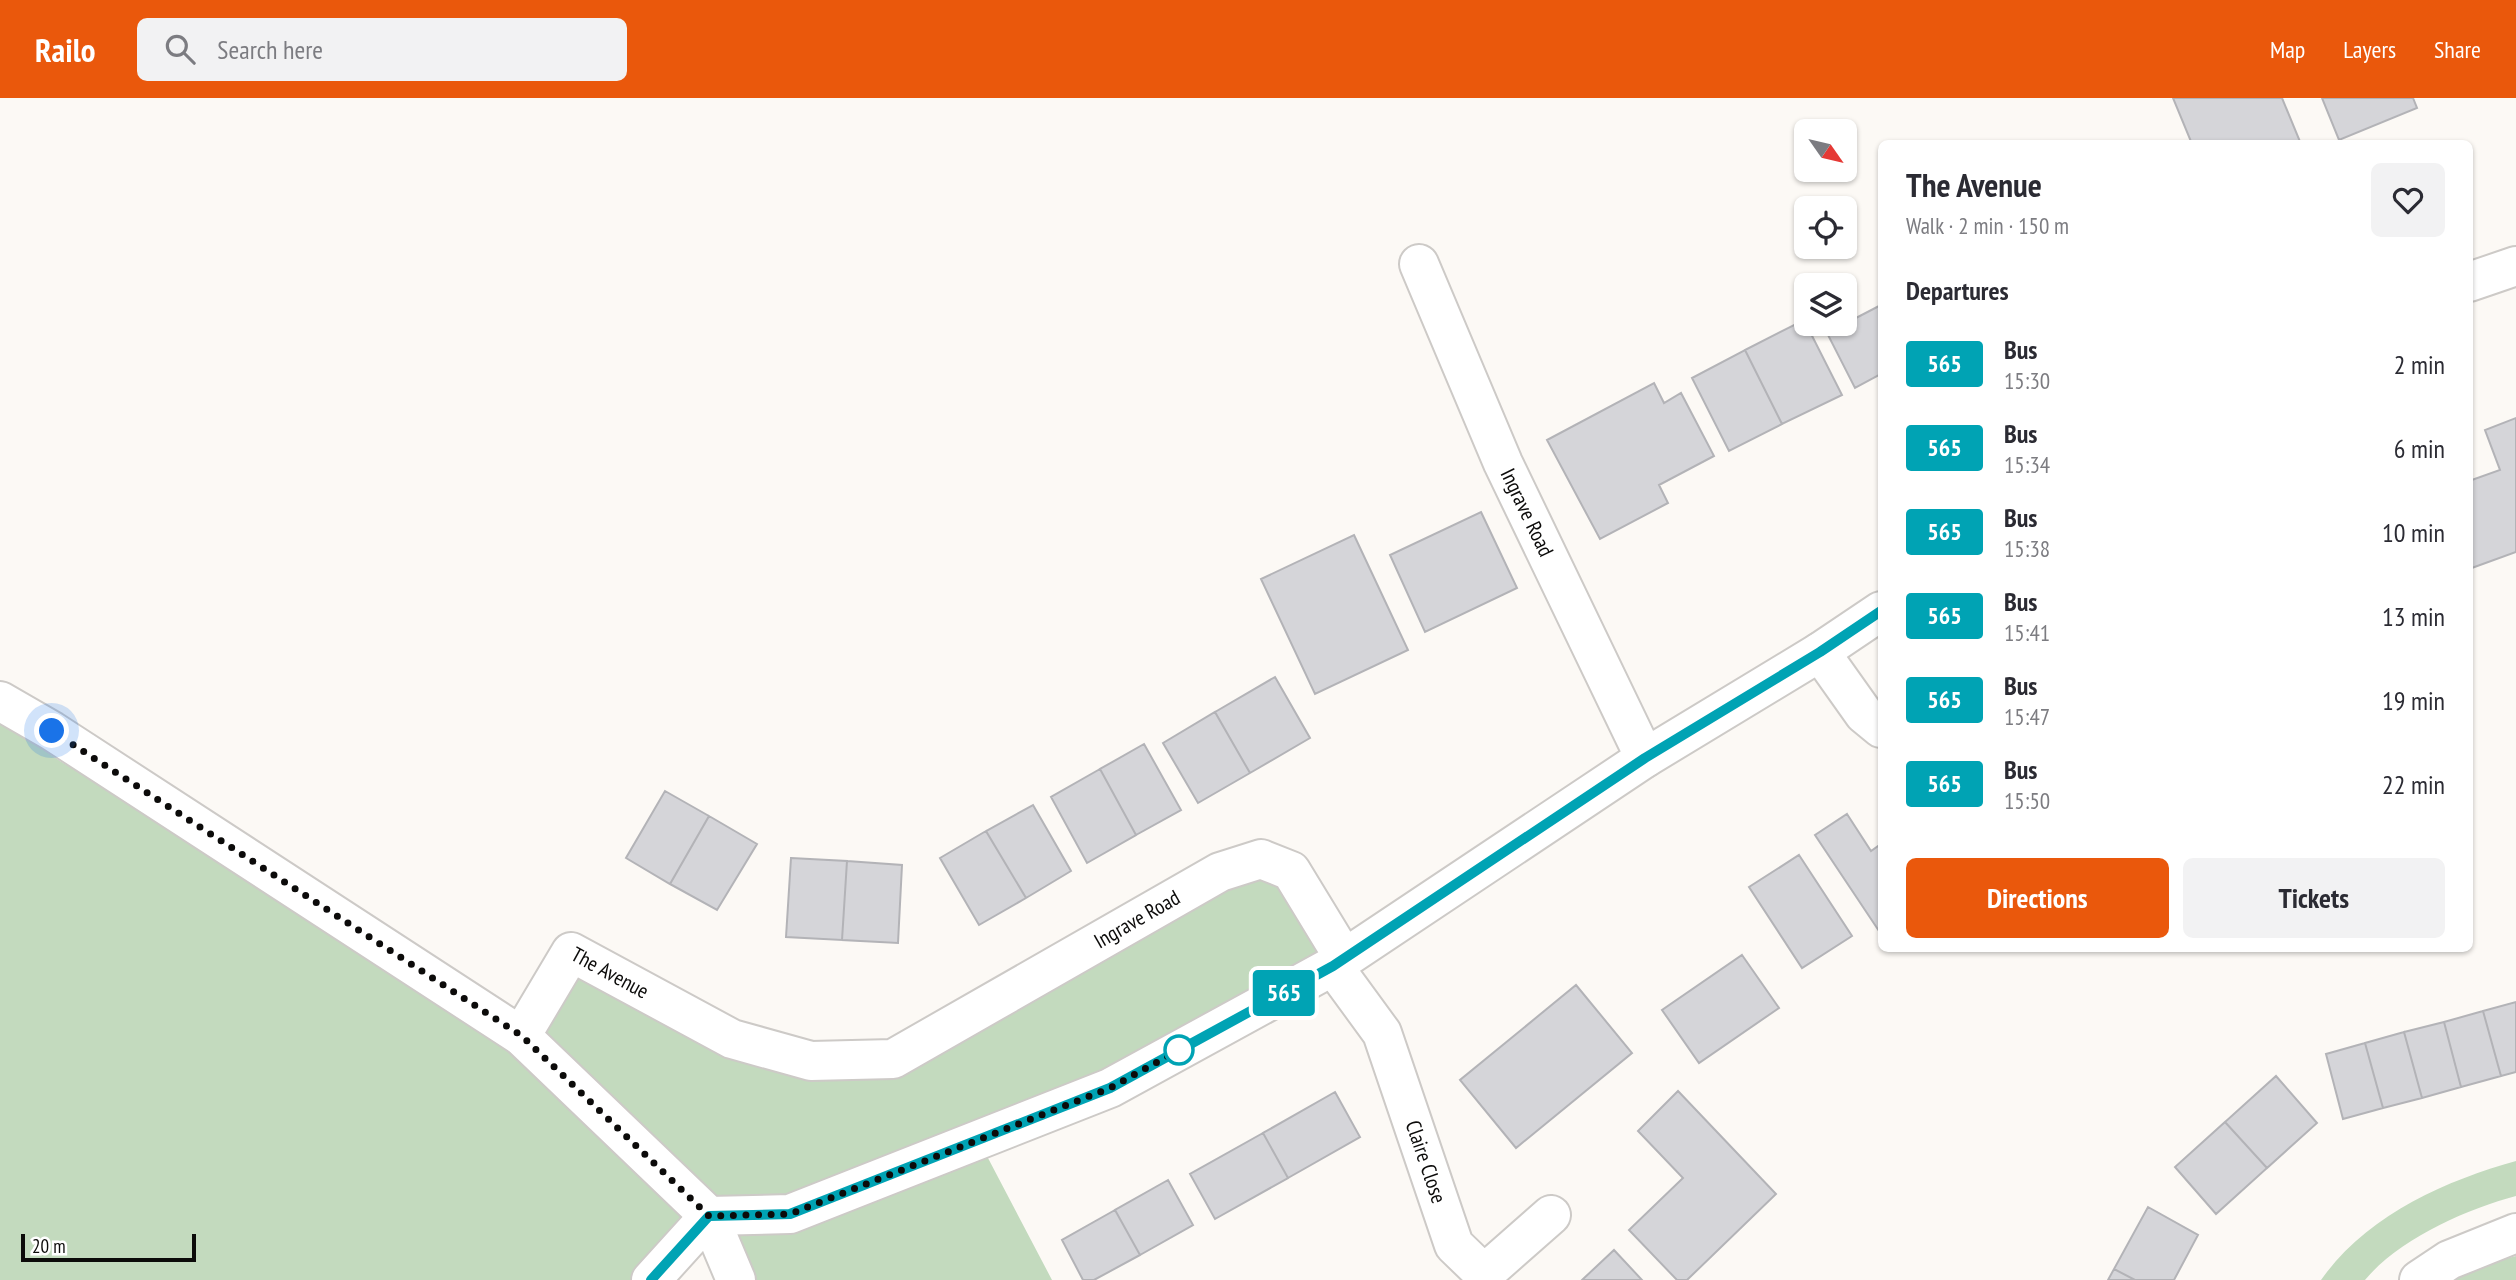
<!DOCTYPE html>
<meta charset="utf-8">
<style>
body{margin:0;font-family:"PT Sans Narrow",sans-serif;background:#f2f2f3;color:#2b2b33;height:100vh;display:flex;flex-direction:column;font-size:26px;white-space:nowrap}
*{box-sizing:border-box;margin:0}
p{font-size:23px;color:#7c7c81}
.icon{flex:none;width:38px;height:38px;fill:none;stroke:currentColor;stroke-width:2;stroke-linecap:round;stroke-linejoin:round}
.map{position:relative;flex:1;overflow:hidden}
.panel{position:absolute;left:1878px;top:42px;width:595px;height:812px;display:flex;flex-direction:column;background:#fff;border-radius:10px;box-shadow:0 2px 5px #0004}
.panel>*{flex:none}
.badge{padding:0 14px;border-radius:5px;font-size:24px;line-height:46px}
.needle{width:46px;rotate:124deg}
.tools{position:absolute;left:1794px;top:21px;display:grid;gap:14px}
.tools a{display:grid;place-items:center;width:63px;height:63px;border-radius:10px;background:#fff;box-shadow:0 2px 5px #0004;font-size:35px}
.scale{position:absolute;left:21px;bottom:18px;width:175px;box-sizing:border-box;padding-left:7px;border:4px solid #0c0b0a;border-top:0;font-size:19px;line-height:24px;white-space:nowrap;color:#0c0b0a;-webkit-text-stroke:5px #fff;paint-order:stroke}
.you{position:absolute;width:35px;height:35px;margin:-18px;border:5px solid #fff;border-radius:50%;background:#1a73e8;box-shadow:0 0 0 10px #1a73e833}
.map>.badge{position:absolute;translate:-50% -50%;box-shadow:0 0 0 4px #fff}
h2{padding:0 28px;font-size:26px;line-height:63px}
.round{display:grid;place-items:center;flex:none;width:74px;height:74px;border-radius:10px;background:#f2f2f3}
.overview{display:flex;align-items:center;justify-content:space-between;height:119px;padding:0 28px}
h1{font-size:33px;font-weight:800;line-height:52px}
.primary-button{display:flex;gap:14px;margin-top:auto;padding:14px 28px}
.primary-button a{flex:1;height:80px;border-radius:10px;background:#ea580c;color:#fff;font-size:28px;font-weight:800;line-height:80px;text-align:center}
.primary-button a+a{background:#f2f2f3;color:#2b2b33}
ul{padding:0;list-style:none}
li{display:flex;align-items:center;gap:21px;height:84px;padding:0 28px}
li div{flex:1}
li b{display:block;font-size:26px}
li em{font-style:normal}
li .badge{min-width:77px;font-weight:700;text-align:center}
header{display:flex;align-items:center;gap:42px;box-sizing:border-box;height:98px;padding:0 35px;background:#ea580c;color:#fff}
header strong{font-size:33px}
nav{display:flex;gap:38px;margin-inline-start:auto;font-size:24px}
.search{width:490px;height:63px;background:#f2f2f3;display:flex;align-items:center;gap:18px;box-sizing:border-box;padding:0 24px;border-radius:10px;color:#7c7c81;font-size:26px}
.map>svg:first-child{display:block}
.green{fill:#c3dabe}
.building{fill:#d5d5d9;stroke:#b3b3b7;stroke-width:2}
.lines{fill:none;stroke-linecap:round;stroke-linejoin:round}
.minor-casing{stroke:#cdcac7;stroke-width:42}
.major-casing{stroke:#cdcac7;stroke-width:42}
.minor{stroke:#fff;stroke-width:38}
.major{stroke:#fff;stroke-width:38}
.line-casing{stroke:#fff;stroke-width:16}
.line{stroke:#00a3b4;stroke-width:10}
.walk{stroke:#0c0b0a;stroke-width:7;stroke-dasharray:0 12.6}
.stop-dot{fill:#fff;stroke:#00a3b4;stroke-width:3.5}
.labels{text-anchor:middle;stroke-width:5;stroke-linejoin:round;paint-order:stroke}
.street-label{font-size:21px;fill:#0c0b0a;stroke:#fff}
</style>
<header>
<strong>Railo</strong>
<div class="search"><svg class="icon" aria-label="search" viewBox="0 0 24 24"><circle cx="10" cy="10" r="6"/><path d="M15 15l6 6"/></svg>Search here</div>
<nav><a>Map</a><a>Layers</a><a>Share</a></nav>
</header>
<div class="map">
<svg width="2516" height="1182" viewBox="0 0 2516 1182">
<rect width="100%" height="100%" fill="#fcf9f5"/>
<path class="green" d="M0,622L60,663L521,938L571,854L732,941L893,961L1261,761L1344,860L978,1041L1052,1182H736L709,1119L642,1182H0Z
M2516,1063V1098C2466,1111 2398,1142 2365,1182H2321C2366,1118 2444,1083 2516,1063Z
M2516,1158V1182H2455L2479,1168Z"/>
<path class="building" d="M2173,0H2282L2301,46H2192Z
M2322,0H2413L2417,10L2339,42Z
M1881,207V276L1855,290L1827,235Z
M1804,222L1842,297L1782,326L1745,252Z
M1745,252L1782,326L1729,353L1692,280Z
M1654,285L1664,305L1681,295L1714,358L1659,387L1668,405L1600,441L1547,342Z
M2516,320V454L2469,471V383L2500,372L2485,332Z
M1481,414L1517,490L1425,534L1390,457Z
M1354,437L1408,552L1315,596L1261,481Z
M1275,579L1310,640L1250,675L1215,614Z
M1215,614L1250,675L1198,705L1163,645Z
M1144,646L1181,712L1136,737L1100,671Z
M1100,671L1136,737L1087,765L1051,699Z
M665,693L709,718L670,786L626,760Z
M1033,707L1071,773L1026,800L986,733Z
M1847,716L1871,753L1881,746V836L1815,737Z
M709,718L757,746L717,812L670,786Z
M986,733L1026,800L979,827L940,760Z
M1799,757L1852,838L1802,870L1749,789Z
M791,760L847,763L842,842L786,839Z
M847,763L902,767L898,845L842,842Z
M1742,857L1779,910L1699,965L1662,912Z
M1576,887L1632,955L1516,1050L1460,982Z
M2516,904V974L2501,978L2483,913Z
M2483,913L2501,978L2461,989L2444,924Z
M2444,924L2461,989L2422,1000L2404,934Z
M2404,934L2422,1000L2383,1010L2365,945Z
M2365,945L2383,1010L2343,1021L2326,956Z
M2276,978L2317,1025L2267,1070L2225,1024Z
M1678,993L1776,1096L1687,1182H1677L1629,1132L1683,1080L1638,1033Z
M1335,994L1360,1039L1288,1080L1263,1035Z
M2225,1024L2267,1070L2216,1116L2175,1069Z
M1263,1035L1288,1080L1215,1121L1190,1076Z
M1168,1082L1193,1127L1140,1157L1115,1112Z
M2148,1109L2198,1137L2174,1182H2135L2114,1171Z
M1115,1112L1140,1157L1094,1182H1083L1062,1142Z
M1614,1152L1642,1182H1582Z
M2114,1171L2135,1182H2108Z"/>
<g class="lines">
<defs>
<g id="minor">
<path id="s1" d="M1419,166L1503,365L1645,660"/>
<path d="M1820,554L1864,616L1881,630"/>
<path d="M0,603L52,633L521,938L709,1118L736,1182"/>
<path id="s2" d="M1333,868L1382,935L1454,1147L1484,1176L1551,1117"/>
<path id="s3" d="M521,938L571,854L732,941L811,963L893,961L1220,774L1261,761L1291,773L1344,860"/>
<path d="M2419,1182L2449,1162L2516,1135"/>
</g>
<path id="major" d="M2469,184L2516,168
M651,1182L709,1118L790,1116L1110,990L1333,868L1645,660L1820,554L1881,513"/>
</defs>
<use href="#minor" class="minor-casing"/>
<use href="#major" class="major-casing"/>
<use href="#minor" class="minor"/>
<use href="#major" class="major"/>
</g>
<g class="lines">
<defs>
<path id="line" d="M651,1182L709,1118L790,1116L1110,990L1333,868L1645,660L1820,554L1881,513"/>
</defs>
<use href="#line" class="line-casing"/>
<use href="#line" class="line"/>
<path class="walk" d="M52,633L522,938L709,1118L790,1116L1110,990L1179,952"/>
</g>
<circle class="stop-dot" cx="1179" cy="952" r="14"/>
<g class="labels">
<g class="street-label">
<text dy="7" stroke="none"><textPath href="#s1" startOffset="271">Ingrave Road</textPath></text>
<text dy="7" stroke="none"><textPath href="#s3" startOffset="726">Ingrave Road</textPath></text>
<text dy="7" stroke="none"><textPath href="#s3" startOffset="142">The Avenue</textPath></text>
<text dy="7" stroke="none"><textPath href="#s2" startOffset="219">Claire Close</textPath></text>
</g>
</g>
</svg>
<div class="tools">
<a><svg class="needle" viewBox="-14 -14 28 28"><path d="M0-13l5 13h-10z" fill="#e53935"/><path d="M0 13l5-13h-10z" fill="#7c7c81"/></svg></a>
<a><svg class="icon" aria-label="locate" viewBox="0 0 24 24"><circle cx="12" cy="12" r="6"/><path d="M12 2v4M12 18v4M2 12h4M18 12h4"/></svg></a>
<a><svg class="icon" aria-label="layers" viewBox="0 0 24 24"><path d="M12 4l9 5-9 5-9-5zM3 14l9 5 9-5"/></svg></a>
</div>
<div class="scale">20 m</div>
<div class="you" style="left:52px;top:633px"></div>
<b class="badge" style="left:1284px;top:895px;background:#00a3b4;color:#fff">565</b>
<section class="panel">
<div class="overview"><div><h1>The Avenue</h1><p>Walk · 2 min · 150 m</p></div><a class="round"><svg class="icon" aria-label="heart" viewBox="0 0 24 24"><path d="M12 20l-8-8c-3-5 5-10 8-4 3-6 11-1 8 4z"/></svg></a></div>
<h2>Departures</h2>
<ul>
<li><span class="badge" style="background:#00a3b4;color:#fff">565</span><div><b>Bus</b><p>15:30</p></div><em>2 min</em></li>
<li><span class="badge" style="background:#00a3b4;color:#fff">565</span><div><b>Bus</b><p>15:34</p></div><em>6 min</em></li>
<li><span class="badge" style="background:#00a3b4;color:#fff">565</span><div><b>Bus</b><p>15:38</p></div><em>10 min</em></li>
<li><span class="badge" style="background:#00a3b4;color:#fff">565</span><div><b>Bus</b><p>15:41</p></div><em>13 min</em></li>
<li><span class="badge" style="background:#00a3b4;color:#fff">565</span><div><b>Bus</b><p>15:47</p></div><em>19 min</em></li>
<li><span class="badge" style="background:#00a3b4;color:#fff">565</span><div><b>Bus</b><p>15:50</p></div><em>22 min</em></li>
</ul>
<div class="primary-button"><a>Directions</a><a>Tickets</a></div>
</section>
</div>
